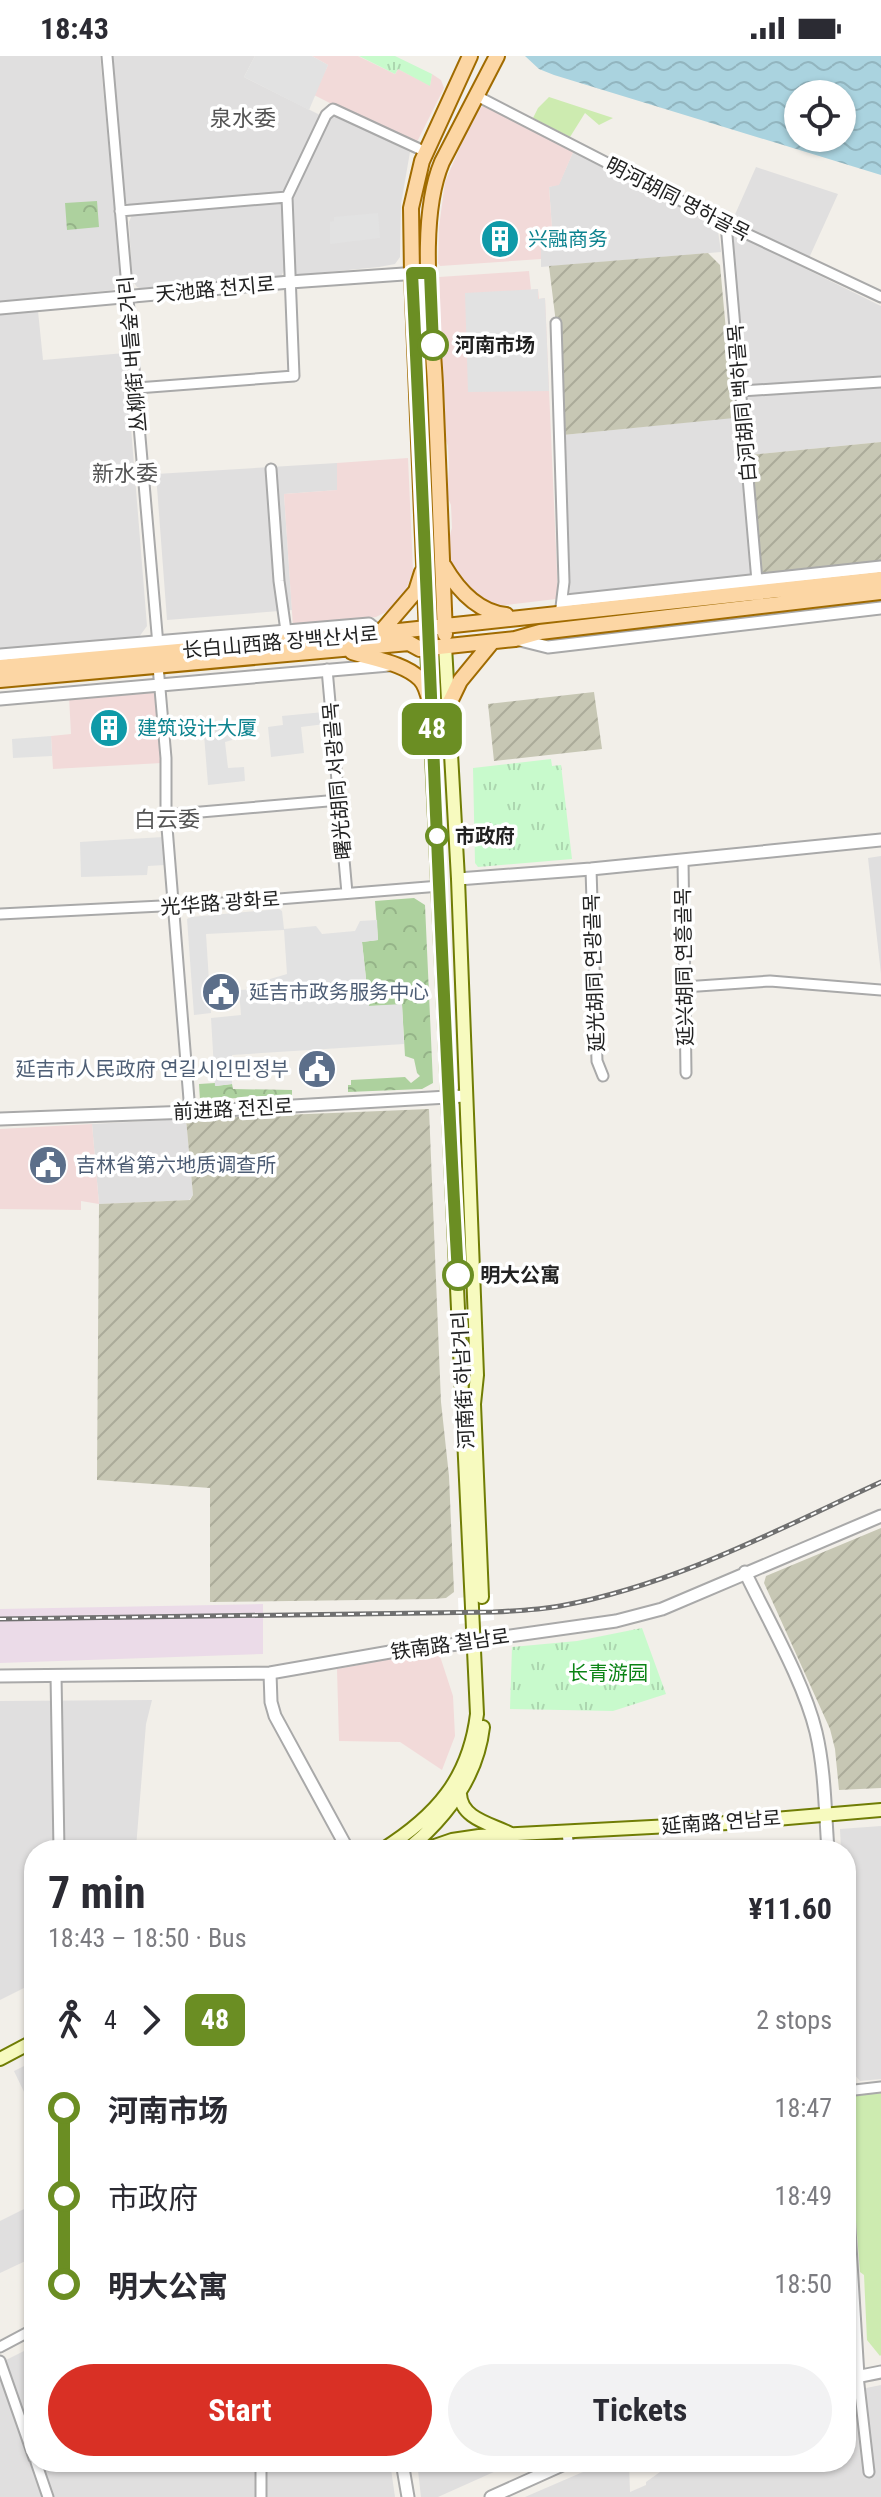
<!DOCTYPE html>
<meta charset="utf-8">
<style>
body{margin:0;font-family:"Roboto Condensed","Noto Sans SC","Noto Sans KR",sans-serif;background:#f2f2f3;color:#2b2b33;height:100vh;display:flex;flex-direction:column;font-size:30px;white-space:nowrap}
*{box-sizing:border-box;margin:0}
p{font-size:26px;color:#7c7c81}
.icon{flex:none;width:44px;height:44px;fill:none;stroke:currentColor;stroke-width:2;stroke-linecap:round;stroke-linejoin:round}
.map{position:relative;flex:1;overflow:hidden}
.panel{position:absolute;left:24px;top:1784px;width:832px;height:632px;display:flex;flex-direction:column;background:#fff;border-radius:32px;box-shadow:0 2px 6px #0004}
.panel>*{flex:none}
.badge{padding:0 16px;border-radius:12px;font-size:28px;line-height:52px}
.buttons{position:absolute;left:784px;top:24px;display:grid;gap:16px}
.buttons a{display:grid;place-items:center;width:72px;height:72px;border-radius:50%;background:#fff;box-shadow:0 2px 6px #0004;font-size:40px}
.map>.badge{position:absolute;translate:-50% -50%;box-shadow:0 0 0 4px #fff}
.legs{display:flex;align-items:center;gap:12px;height:88px;padding:0 24px;font-size:26px}
.legs p{margin-inline-start:auto}
.headline{display:flex;align-items:center;justify-content:space-between;height:136px;padding:0 24px}
h1{font-size:44px;font-weight:700;line-height:60px}
.primary-button{display:flex;gap:16px;margin-top:auto;padding:16px 24px}
.primary-button a{flex:1;height:92px;border-radius:48px;background:#d93025;color:#fff;font-size:32px;font-weight:700;line-height:92px;text-align:center}
.primary-button a+a{background:#f2f2f3;color:#2b2b33}
ul{padding:0 24px;list-style:none}
li{display:flex;align-items:center;gap:28px;height:88px;font-size:30px}
li i{display:grid;place-items:center;width:12px;height:100%;margin:0 10px;background:currentColor}
li i::after{content:'';width:20px;height:20px;margin:-10px;border:6px solid;border-radius:50%;background:#fff}
li p{margin-inline-start:auto}
li:first-child i{background:linear-gradient(#0000 50%,currentColor 0)}
li:last-child i{background:linear-gradient(currentColor 50%,#0000 0)}
.status{display:flex;justify-content:space-between;align-items:center;height:56px;padding:0 40px;background:#fff;direction:ltr}
.status svg{height:22px;fill:currentColor}
.map>svg:first-child{display:block}
.residential{fill:#e0dfdf}
.commercial{fill:#f2dad9}
.railway{fill:#ebdbe8}
.construction{fill:url(#construction-furrows)}
.grass{fill:#cdebb0}
.forest{fill:url(#forest-crowns)}
.park{fill:url(#park-tufts)}
.parking{fill:#e2e2e2}
.water{fill:url(#water-waves);fill-rule:evenodd}
.pier{fill:#fff}
.lines{fill:none;stroke-linecap:round;stroke-linejoin:round}
.minor-casing{stroke:#a9a9a9;stroke-width:13}
.tertiary-casing{stroke:#a9a9a9;stroke-width:15}
.secondary-casing{stroke:#707d05;stroke-width:16}
.primary-casing{stroke:#a06b00;stroke-width:18}
.minor{stroke:#fff;stroke-width:9}
.tertiary{stroke:#fff;stroke-width:11}
.secondary{stroke:#f7fabf;stroke-width:12}
.primary{stroke:#fcd6a4;stroke-width:14}
.rail-casing{stroke:#707070;stroke-width:5}
.rail{stroke:#fff;stroke-width:2;stroke-dasharray:6;stroke-linecap:butt}
.tertiary-bridge-casing{stroke:#a9a9a9;stroke-width:15;stroke-linecap:butt}
.tertiary-bridge{stroke:#fff;stroke-width:11}
.line-1-casing{stroke:#fff;stroke-width:18}
.line-1{stroke:#6b8e23;stroke-width:12}
.stop-1-dot{fill:#fff;stroke:#6b8e23;stroke-width:4}
.labels{text-anchor:middle;stroke-width:7;stroke-linejoin:round;paint-order:stroke}
.street-label{font-size:20px;fill:#222;stroke:#fff}
.culture-label{font-size:20px;fill:#0d838f;stroke:#fff;text-anchor:start}
.stop-label{font-size:20px;font-weight:bold;fill:#222;stroke:#fff;text-anchor:start}
.service-label{font-size:20px;fill:#4e5e75;stroke:#fff;text-anchor:start}
.park-label{font-size:20px;fill:#0c8416;stroke:#fff}
.neighbourhood-label{font-size:22px;fill:#555;stroke:#fff}
</style>
<div class="status"><b>18:43</b><svg viewBox="0 0 49 12"><path d="M0 12V9h3v3zM5 12V6h3v6zM10 12V3h3v9zM15 12V0h3v12zM26 1h20v11H26zM47 4h2v5h-2z"/></svg></div>
<div class="map">
<svg width="881" height="2441" viewBox="0 0 881 2441">
<defs>
<pattern id="construction-furrows" width="10" height="10" patternUnits="userSpaceOnUse" patternTransform="scale(2)"><rect width="10" height="10" fill="#c7c7b4"/><path d="M-1 1l2-2M0 10L10 0M9 11l2-2" fill="none" stroke="#abab9a"/></pattern>
<pattern id="forest-crowns" width="20" height="18" patternUnits="userSpaceOnUse" patternTransform="scale(2)"><rect width="20" height="18" fill="#add19e"/><path d="M2 6a3 3 0 1 1 6 0M12 15a3 3 0 1 1 6 0" fill="none" stroke="#95b388"/></pattern>
<pattern id="park-tufts" width="24" height="20" patternUnits="userSpaceOnUse" patternTransform="scale(2)"><rect width="24" height="20" fill="#c8facc"/><path d="M3 7l-1-3M5 7V3M7 7l1-3M15 17l-1-3M17 17v-4M19 17l1-3" fill="none" stroke="#acd6af"/></pattern>
<pattern id="water-waves" width="16" height="10" patternUnits="userSpaceOnUse" patternTransform="scale(2)"><rect width="16" height="10" fill="#aad3df"/><path d="M0 5q4-4 8 0t8 0" fill="none" stroke="#92b5bf"/></pattern>
</defs>
<rect width="100%" height="100%" fill="#f2efe9"/>
<path class="residential" d="M0,0H100L121,221V226L113,234L0,245Z
M111,0H255L244,21L322,60L284,136L134,150L126,147Z
M336,59L410,96L401,148L400,201L395,208L379,211L296,219L292,218L290,146L328,63Z
M574,94L717,168L721,196L541,211V190L553,186L549,131L559,128Z
M756,111L838,138L809,202L733,163Z
M274,145L283,149L284,153V214L280,223L144,234L137,231L132,224L129,166L132,159Z
M731,176L881,250V386L750,399Z
M38,255L43,304L125,297L147,570L139,581L0,593V259Z
M738,361L753,520L570,542L563,379Z
M337,407L338,434L284,438L292,554L167,564L156,418Z
M881,800V918L868,802Z
M186,1063L193,1139L189,1144L99,1148L92,1068Z
M152,1644L146,1668L136,1792L34,1794V1927L0,1944V1645Z
M881,1770V2023L860,2025L852,2016L846,1895V1794H841L840,1773Z
M809,1785V1794H647L661,1793Z
M34,2005V2057L14,2015Z
M34,2148V2201L0,2217V2165Z
M34,2290V2406H390L395,2441H0V2307Z
M881,2329V2441H525L606,2406H629L630,2436L646,2429V2426L660,2416L662,2410L671,2406H846V2336Z
M417,2406H516L438,2441H421Z"/>
<path class="commercial" d="M312,0H358L395,18L398,13L430,29L432,18L441,24L444,32L418,84L415,86L405,85L314,39L328,9Z
M483,50L574,94L559,129L549,131L553,186L541,190V203L440,210L438,207L439,171L445,126L476,54Z
M529,215L531,234L538,233L539,243L545,242L558,539L556,543L497,550L490,549L459,528L450,509L449,482L452,472L451,449L447,440L449,411L448,390L444,379L439,221Z
M408,402L413,515L406,534L390,554L376,561L293,571L284,438L337,434V407Z
M152,635L156,640L162,707L53,713L51,680L71,678L69,640Z
M92,1068L99,1148L81,1145V1154L0,1153V1073Z
M438,1594L453,1640L455,1680L442,1714L400,1686L339,1685L337,1613Z"/>
<path class="railway" d="M263,1548V1598L0,1607V1553Z"/>
<path class="construction" d="M708,197L720,209L734,362L563,379L555,259L549,210Z
M881,386V507L762,521L750,399Z
M594,636L602,693L494,705L488,648Z
M429,1053L441,1346L449,1420L454,1536L446,1542L433,1543L210,1546V1432L97,1424L99,1148L190,1144L193,1139L186,1063Z
M881,1472V1732L839,1734L835,1693L830,1673L764,1527L766,1520Z"/>
<path class="grass" d="M549,41L613,62L599,69L585,57L570,81L533,62L538,52Z
M881,2037V2299L880,2300L867,2284L864,2219L860,2216L847,2051L857,2039Z"/>
<path class="forest" d="M97,145L99,171L67,174L65,147Z
M414,842L425,849L433,1027L422,1033L348,1036V1029H351V1024L405,1021L411,1027L420,1020L417,1017L414,1003L405,1000L402,949L369,950L362,886L378,884L375,845Z
M215,1027L216,1030L232,1028L233,1033L292,1034V1039L200,1044L199,1028Z"/>
<path class="park" d="M359,0H395L432,18L430,30L398,13L395,18Z
M551,703L552,710L561,709L572,803L478,811L475,807L473,712Z
M642,1572L666,1638L613,1655L510,1653L512,1591L577,1585Z"/>
<path class="parking" d="M255,0H312L328,9L309,54L244,21Z
M378,157L380,182L330,188V166L334,165V161Z
M538,233V243L545,242L549,335L468,336L465,237Z
M324,656L325,668L301,671L304,697L271,701L268,671L283,669L282,660Z
M231,663L232,684L225,686L228,712L244,711L245,725L208,729L203,666Z
M51,680L52,700L13,702L12,683Z
M163,781L165,809L148,810L147,819L81,821L80,786Z
M279,853L282,855L284,873L316,870L322,878L355,875L360,865L377,864L378,884L362,886L369,950L402,948L404,988L232,999V1028L215,1030L211,962L241,959L239,934L270,932V923L287,918L284,874L206,878L211,957L194,959L187,863L191,861Z"/>
<path class="water" d="M525,0H881V119L554,19L539,13ZM798,38H842V82H798Z"/>
<path class="pier" d="M493,1538L494,1564L459,1568L458,1542Z"/>
<g class="lines">
<defs>
<path id="minor" d="M107,0L158,589
M477,40L726,168L881,241
M120,155L287,141
M726,168L757,525
M556,267L564,526L561,551
M137,332L294,320L287,141L326,59L333,53L426,96
M741,335L881,326
M271,413L279,525L286,575
M158,610L166,702V759L190,1056
M327,613L347,837
M166,759L339,744
M683,804L686,1017
M591,813L597,1005L603,1020
M0,858L242,846L440,830
M684,931L770,925L881,934
M56,1619L59,1794
M567,1776L569,1794
M846,2035L881,2031
M0,2291L34,2273
M0,2305L34,2402
M858,2320L869,2416
M36,2406L48,2441
M261,2406V2441"/>
<path id="tertiary" d="M0,252L290,226L418,217
M561,558L566,545L881,511
M516,583L548,591L881,552
M0,599L369,568L380,577
M0,643L389,609
M458,823L591,813L881,784
M0,1063L190,1056L465,1040
M745,1516C768,1564 804,1626 816,1676C825,1714 825,1755 828,1794
M496,1582L616,1565L662,1553L881,1460
M270,1617L271,1646L275,1660L348,1794
M0,1620L270,1617L407,1593L459,1588
M846,2125L858,2320
M846,2323L881,2316
M402,2406L408,2441
M491,2441L569,2406"/>
<path id="secondary" d="M445,590L458,823L477,1319L474,1348L482,1541
M460,1738C461,1763 492,1768 511,1778
M382,1794C436,1760 469,1723 477,1658L427,592
M407,1794C446,1762 477,1723 483,1671
M423,1794L452,1784L479,1780L728,1767L881,1754
M0,2003L34,1985"/>
<path id="primary" d="M444,510C458,534 478,556 506,559
M380,577L416,535L422,516
M445,578C441,495 439,412 435,329C432,264 417,165 442,106L497,0
M427,580L412,217L411,152L422,105L470,0
M352,596C373,603 404,607 420,623C426,629 428,638 430,647
M0,611L380,577L881,523
M0,624L409,587L420,593L515,583L540,576L881,536
M447,652L460,625L492,586"/>
</defs>
<use href="#minor" class="minor-casing"/>
<use href="#tertiary" class="tertiary-casing"/>
<use href="#secondary" class="secondary-casing"/>
<use href="#primary" class="primary-casing"/>
<use href="#minor" class="minor"/>
<use href="#tertiary" class="tertiary"/>
<use href="#secondary" class="secondary"/>
<use href="#primary" class="primary"/>
<defs>
<path id="rail" d="M0,1563L493,1556C515,1555 538,1554 560,1550C674,1529 777,1474 881,1426"/>
</defs>
<use href="#rail" class="rail-casing"/>
<use href="#rail" class="rail"/>
<defs>
<path id="tertiary-bridge" d="M459,1588L496,1582"/>
</defs>
<use href="#tertiary-bridge" class="tertiary-bridge-casing"/>
<use href="#tertiary-bridge" class="tertiary-bridge"/>
</g>
<g class="lines">
<defs>
<path id="line-1" d="M433,289L430,217H412C429,551 439,885 458,1219"/>
</defs>
<use href="#line-1" class="line-1-casing"/>
<use href="#line-1" class="line-1"/>
</g>
<defs>
<symbol id="building-disc" viewBox="-11 -11 22 22"><circle r="9.5" fill="#0f9aa8" stroke="#fff"/><path d="M-4-6H4V6H1V3H-1V6H-4ZM-2.5-4.3h1.7v1.8h-1.7ZM.8-4.3h1.7v1.8H.8ZM-2.5-1h1.7V.8h-1.7ZM.8-1h1.7V.8H.8Z" fill="#fff"/></symbol>
<symbol id="civic-disc" viewBox="-11 -11 22 22"><circle r="9.5" fill="#5c6f8a" stroke="#fff"/><path d="M-.6-6.5H3V-4.5H.6V-3L4-1V1h2V6H-6V1h2V-1L-.6-3ZM-1.2 2.5V6h2.4V2.5Z" fill="#fff"/></symbol>
</defs>
<g fill-rule="evenodd">
<use href="#building-disc" x="478" y="161" width="44" height="44"/>
<use href="#building-disc" x="87" y="650" width="44" height="44"/>
<use href="#civic-disc" x="199" y="914" width="44" height="44"/>
<use href="#civic-disc" x="295" y="991" width="44" height="44"/>
<use href="#civic-disc" x="26" y="1087" width="44" height="44"/>
</g>
<g class="stop-1-dot">
<circle cx="433" cy="289" r="14"/>
<circle cx="437" cy="780" r="10"/>
<circle cx="458" cy="1219" r="14"/>
</g>
<g class="labels">
<g class="street-label">
<text transform="translate(678 143) rotate(27)" y="7">明河胡同 명하골목</text>
<text transform="translate(215 233) rotate(-5)" y="7">天池路 천지로</text>
<text transform="translate(132 298) rotate(-95)" y="7">丛柳街 버들숲거리</text>
<text transform="translate(742 347) rotate(-95)" y="7">白河胡同 백하골목</text>
<text transform="translate(280 586) rotate(-5)" y="7">长白山西路 장백산서로</text>
<text transform="translate(337 725) rotate(-95)" y="7">曙光胡同 서광골목</text>
<text transform="translate(220 847) rotate(-4)" y="7">光华路 광화로</text>
<text transform="translate(684 911) rotate(-91)" y="7">延兴胡同 연흥골목</text>
<text transform="translate(594 917) rotate(-92)" y="7">延光胡同 연광골목</text>
<text transform="translate(233 1053) rotate(-3)" y="7">前进路 전진로</text>
<text transform="translate(463 1324) rotate(-93)" y="7">河南街 하남거리</text>
<text transform="translate(450 1588) rotate(-8)" y="7">铁南路 철남로</text>
<text transform="translate(721 1766) rotate(-4)" y="7">延南路 연남로</text>
</g>
<g class="culture-label">
<text x="528" y="190">兴融商务</text>
<text x="137" y="679">建筑设计大厦</text>
</g>
<g class="stop-label">
<text x="455" y="296">河南市场</text>
<text x="455" y="787">市政府</text>
<text x="480" y="1226">明大公寓</text>
</g>
<g class="service-label">
<text x="249" y="943">延吉市政务服务中心</text>
<text x="289" y="1020" text-anchor="end">延吉市人民政府 연길시인민정부</text>
<text x="76" y="1116">吉林省第六地质调查所</text>
</g>
<g class="park-label">
<text x="608" y="1624">长青游园</text>
</g>
<g class="neighbourhood-label">
<text x="243" y="70">泉水委</text>
<text x="125" y="425">新水委</text>
<text x="167" y="771">白云委</text>
</g>
</g>
</svg>
<div class="buttons">
<a><svg class="icon" aria-label="locate" viewBox="0 0 24 24"><circle cx="12" cy="12" r="6"/><path d="M12 2v4M12 18v4M2 12h4M18 12h4"/></svg></a>
</div>
<b class="badge" style="left:432px;top:673px;background:#6b8e23;color:#fff">48</b>
<section class="panel">
<div class="headline"><div><h1>7 min</h1><p>18:43 – 18:50 · Bus</p></div><b>¥11.60</b></div>
<div class="legs"><svg class="icon" aria-label="walk" viewBox="0 0 24 24"><circle cx="13" cy="4" r="2"/><path d="M13 8l-2 6 4 7M11 14l-3 7M7 12l3-4h3l4 4"/></svg>4<svg class="icon" aria-label="forward" viewBox="0 0 24 24"><path d="M9 5l7 7-7 7"/></svg><b class="badge" style="background:#6b8e23;color:#fff">48</b><p>2 stops</p></div>
<ul>
<li><i style="color:#6b8e23"></i><b>河南市场</b><p>18:47</p></li>
<li><i style="color:#6b8e23"></i><span>市政府</span><p>18:49</p></li>
<li><i style="color:#6b8e23"></i><b>明大公寓</b><p>18:50</p></li>
</ul>
<div class="primary-button"><a>Start</a><a>Tickets</a></div>
</section>
</div>
